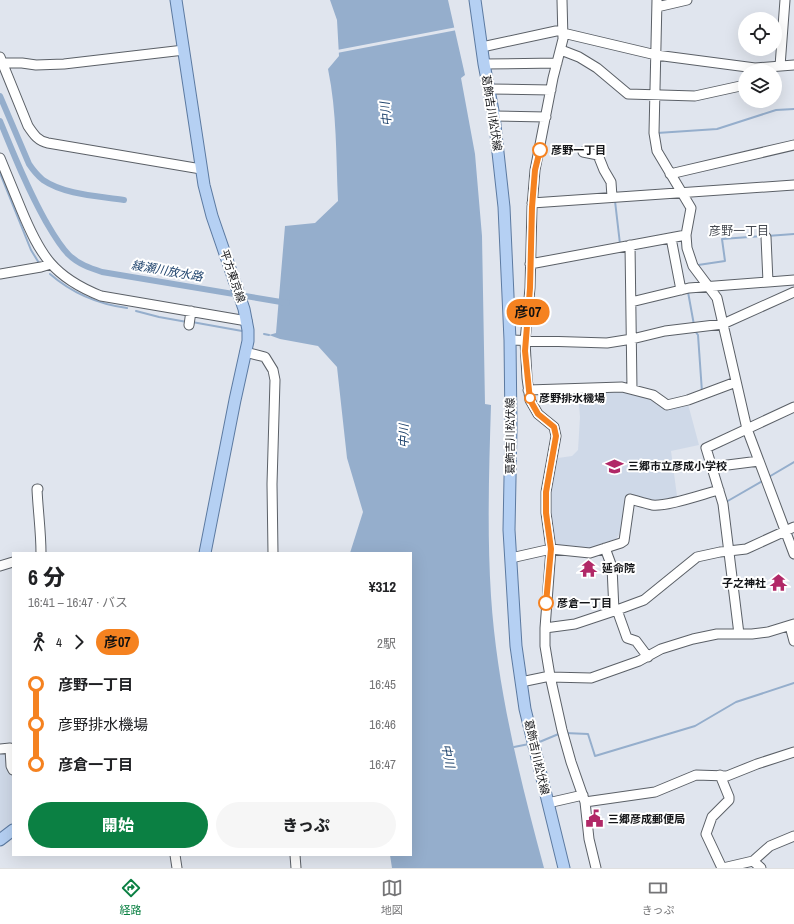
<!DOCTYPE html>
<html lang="ja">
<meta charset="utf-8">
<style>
body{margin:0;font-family:"Archivo Narrow","Noto Sans JP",sans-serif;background:#f6f6f6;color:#202124;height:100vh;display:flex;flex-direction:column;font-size:15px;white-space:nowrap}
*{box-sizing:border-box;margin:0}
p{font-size:13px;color:#757577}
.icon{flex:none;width:22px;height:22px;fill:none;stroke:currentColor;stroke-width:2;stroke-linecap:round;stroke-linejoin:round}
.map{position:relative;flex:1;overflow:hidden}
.sheet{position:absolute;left:12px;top:552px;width:400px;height:304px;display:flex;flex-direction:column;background:#fff;border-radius:0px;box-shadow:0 4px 16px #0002}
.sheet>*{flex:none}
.badge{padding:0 8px;border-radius:13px;font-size:14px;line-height:26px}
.fabs{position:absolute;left:738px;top:12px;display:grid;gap:8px}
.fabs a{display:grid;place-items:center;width:44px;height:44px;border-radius:50%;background:#fff;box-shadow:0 4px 16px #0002;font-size:20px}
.map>.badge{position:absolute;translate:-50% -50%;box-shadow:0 0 0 2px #fff}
.legs{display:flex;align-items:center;gap:6px;height:44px;padding:0 16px;font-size:13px}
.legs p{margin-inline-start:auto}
.headline{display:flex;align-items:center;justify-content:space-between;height:68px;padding:0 16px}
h1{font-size:22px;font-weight:800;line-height:30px}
.button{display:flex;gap:8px;margin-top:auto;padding:8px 16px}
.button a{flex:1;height:46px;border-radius:24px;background:#0b8043;color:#fff;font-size:16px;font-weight:800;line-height:46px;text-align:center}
.button a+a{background:#f6f6f6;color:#202124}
ul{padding:0 16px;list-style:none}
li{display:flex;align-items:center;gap:14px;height:40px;font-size:15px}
li i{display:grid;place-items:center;width:6px;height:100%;margin:0 5px;background:currentColor}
li i::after{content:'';width:10px;height:10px;margin:-5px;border:3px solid;border-radius:50%;background:#fff}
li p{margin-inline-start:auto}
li:first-child i{background:linear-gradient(#0000 50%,currentColor 0)}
li:last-child i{background:linear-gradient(currentColor 50%,#0000 0)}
.tab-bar{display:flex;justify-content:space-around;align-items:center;height:56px;border-top:1px solid #e0e0e0;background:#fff;font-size:11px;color:#757577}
.tab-bar a{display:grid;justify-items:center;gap:2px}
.tab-bar .on{color:#0b8043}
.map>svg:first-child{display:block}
.built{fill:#cfd9e8}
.water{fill:#95aecc}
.pier{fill:#e0e5ee}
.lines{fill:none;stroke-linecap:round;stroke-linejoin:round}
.stream{stroke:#95aecc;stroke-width:2}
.canal{stroke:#95aecc;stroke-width:6}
.minor-casing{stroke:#5b6067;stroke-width:11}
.major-casing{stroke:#5c7aa1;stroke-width:13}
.minor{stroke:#fff;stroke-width:9}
.major{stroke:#b5d0f3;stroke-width:11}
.line-1-casing{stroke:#fff;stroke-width:9}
.line-1{stroke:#f58220;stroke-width:6}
.stop-1-dot{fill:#fff;stroke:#f58220;stroke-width:2}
.labels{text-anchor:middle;stroke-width:4;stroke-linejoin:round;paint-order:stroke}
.street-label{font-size:11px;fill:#131417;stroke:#fff}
.stop-label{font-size:11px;font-weight:bold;fill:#131417;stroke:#fff;text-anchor:start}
.poi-label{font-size:11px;font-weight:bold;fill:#131417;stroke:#fff;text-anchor:start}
.water-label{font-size:12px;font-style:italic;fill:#21456e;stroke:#fff}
.neighbourhood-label{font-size:12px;fill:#44484f;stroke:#fff}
</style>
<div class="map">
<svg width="794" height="868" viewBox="0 0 794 868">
<rect width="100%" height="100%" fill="#e0e5ee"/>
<path class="built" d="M614,390L688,404L699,445L671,451L677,496L667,500H651L629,494L624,526L616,539L589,549L556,546L551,514L550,497L558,458L572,456L578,450L580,417L578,393Z
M6,751L9,771L13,775V817L12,825L0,834V752Z"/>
<path class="water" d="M330,0H448L465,75L461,78L475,154L482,236L485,404L491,405C489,469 487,532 491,596C497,688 520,779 544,868H392L390,855H411V553H350L363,512L347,458L337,367L318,346L280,339L269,335L276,333L285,226L315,223L338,201C336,157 337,112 328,69L339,56L337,20Z"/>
<path class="pier" d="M457,27V30L337,53V50Z"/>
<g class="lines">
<path class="stream" d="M657,133L717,129L776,110L794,109
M0,173L31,250L39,263
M615,201L620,244
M767,236L794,234
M698,267V265L725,261L722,239L763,236
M50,274C73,294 97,304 127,308
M688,292L694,325
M136,311L159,317L187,322
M192,322L242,331
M695,331L698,335L702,392
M264,334L269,335
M767,478L794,462
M726,502L764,480
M565,733L588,734L595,756L695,726L736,702L794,683
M537,743L561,733
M514,747L529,744"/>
<path class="canal" d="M0,96L29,164C33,170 37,175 43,180C65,195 99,196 124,200
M0,121C14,155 27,188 45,220C52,232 59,245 69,255C78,264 90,268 102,272L287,303"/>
<defs>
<path id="minor" d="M562,0L563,39L553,78L535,170L532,207L530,288L525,341L527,378L530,400L538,414L554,427L556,436L546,492V513L551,549L545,628V646L550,676L562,730L571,762L585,802L589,839L596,868
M657,0L654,133L657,151L691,208L686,235L687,248L693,266L717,298L747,429
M657,7L687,0
M563,33L656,55L755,68L794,65
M482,47L556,31H563
M561,50L579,57L597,68L628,94L695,96L745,85
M0,57L28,126C34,135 38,141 48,143L201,169
M0,63H22L36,65L64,64L184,50
M484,64L557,63
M780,66L785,0
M489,89L551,90
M494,116L546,117
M583,152L598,155L604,170L611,182L612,197
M0,158C7,175 14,192 21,209C40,255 53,277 101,296L247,321
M670,174L794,145
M532,203L794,185
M766,237L768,282
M671,238L681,290
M630,245L632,389
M530,264L686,235
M0,274L41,267L51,264
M631,302L689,288L794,280
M189,325L191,311
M510,340L607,343L632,339L665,331L723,324L794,292
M245,352L265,357L273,370L275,380L272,484L273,553
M528,390L622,387L653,395L667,405L688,400L736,382
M747,429L794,554
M712,467L759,461
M38,489H37C38,511 41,532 41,553
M605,548L612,567L614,611
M511,558L551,549L590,553L621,543L624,541L630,499C637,501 644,503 652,505C667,507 703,494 719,490
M0,566L13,562
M617,610L627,638L636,641L648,657
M790,626L794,641
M545,628L575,624L617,610L644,600L697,557L720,552L746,549L794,527
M739,634L723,504L706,448L794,407
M550,677L591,678L639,661L661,649L693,639L717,634H752L768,632L794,624
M521,682L550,676
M0,749L10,748L11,766L13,770
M720,775L729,797V800L712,817L706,834L722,868
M585,802L655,792L696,775L727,776L757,764L794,752
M548,803L583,795
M175,855L177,868
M295,855L296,868
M753,861L761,868
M723,868L753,861L770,846L794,836"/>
<path id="major" d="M176,0L204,185L212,216L244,309L248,330V341L235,400L205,553
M475,0L484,64L494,116L504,207L510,340L511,427L509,530L516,646L525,709L564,868
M0,840L13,830"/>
</defs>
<use href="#minor" class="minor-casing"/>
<use href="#major" class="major-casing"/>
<use href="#minor" class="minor"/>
<use href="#major" class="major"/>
</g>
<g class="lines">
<defs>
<path id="line-1" d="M540,150L535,170L532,207L530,288L525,351L530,400L538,414L554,427L556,436L546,492V513L551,549L546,603"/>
</defs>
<use href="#line-1" class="line-1-casing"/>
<use href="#line-1" class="line-1"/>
</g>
<defs>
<symbol id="school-bare" viewBox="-9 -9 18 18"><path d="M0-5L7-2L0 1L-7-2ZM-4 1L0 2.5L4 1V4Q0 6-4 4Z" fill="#b12867" stroke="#fff" stroke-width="2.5" paint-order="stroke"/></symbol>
<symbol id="temple-bare" viewBox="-9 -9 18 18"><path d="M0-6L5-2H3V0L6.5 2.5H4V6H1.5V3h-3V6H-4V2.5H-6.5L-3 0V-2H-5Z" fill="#b12867" stroke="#fff" stroke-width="2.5" paint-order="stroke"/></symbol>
<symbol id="civic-bare" viewBox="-9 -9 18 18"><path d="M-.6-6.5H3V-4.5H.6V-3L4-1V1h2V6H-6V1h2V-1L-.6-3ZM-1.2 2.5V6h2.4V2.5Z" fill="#b12867" stroke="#fff" stroke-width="2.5" paint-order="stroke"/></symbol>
</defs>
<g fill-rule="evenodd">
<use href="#school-bare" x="602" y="454" width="25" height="25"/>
<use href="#temple-bare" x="576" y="556" width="25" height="25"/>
<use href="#temple-bare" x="766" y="570" width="25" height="25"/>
<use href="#civic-bare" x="582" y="806" width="25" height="25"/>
</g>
<g class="stop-1-dot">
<circle cx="540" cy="150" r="7"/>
<circle cx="530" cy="398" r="5"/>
<circle cx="546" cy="603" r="7"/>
</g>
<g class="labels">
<g class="street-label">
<text transform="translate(492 113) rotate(81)" y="4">葛飾吉川松伏線</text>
<text transform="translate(233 276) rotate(71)" y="4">平方東京線</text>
<text transform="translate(510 436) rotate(-90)" y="4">葛飾吉川松伏線</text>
<text transform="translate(537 757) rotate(77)" y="4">葛飾吉川松伏線</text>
</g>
<g class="stop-label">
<text x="551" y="154">彦野一丁目</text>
<text x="539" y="402">彦野排水機場</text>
<text x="557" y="607">彦倉一丁目</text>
</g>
<g class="poi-label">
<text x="628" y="470">三郷市立彦成小学校</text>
<text x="602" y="572">延命院</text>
<text x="766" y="587" text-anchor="end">子之神社</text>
<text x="608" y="823">三郷彦成郵便局</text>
</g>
<g class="water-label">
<text transform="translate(386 114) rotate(-96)" y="4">中川</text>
<text transform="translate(167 271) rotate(10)" y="4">綾瀬川放水路</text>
<text transform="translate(404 436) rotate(-90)" y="4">中川</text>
<text transform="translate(448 756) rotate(79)" y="4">中川</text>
</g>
<g class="neighbourhood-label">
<text x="739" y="235">彦野一丁目</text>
</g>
</g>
</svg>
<div class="fabs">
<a><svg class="icon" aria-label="locate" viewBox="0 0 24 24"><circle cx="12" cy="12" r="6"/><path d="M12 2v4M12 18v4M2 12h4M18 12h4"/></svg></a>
<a><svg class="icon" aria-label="layers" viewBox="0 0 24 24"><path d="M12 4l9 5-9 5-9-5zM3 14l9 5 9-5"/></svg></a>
</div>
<b class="badge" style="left:528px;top:312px;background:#f58220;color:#111">彦07</b>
<section class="sheet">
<div class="headline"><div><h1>6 分</h1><p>16:41 – 16:47 · バス</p></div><b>¥312</b></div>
<div class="legs"><svg class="icon" aria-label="walk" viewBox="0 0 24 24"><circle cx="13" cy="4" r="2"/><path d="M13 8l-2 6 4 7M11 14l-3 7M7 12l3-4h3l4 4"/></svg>4<svg class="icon" aria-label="forward" viewBox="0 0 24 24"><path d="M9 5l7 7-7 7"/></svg><b class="badge" style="background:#f58220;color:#111">彦07</b><p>2駅</p></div>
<ul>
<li><i style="color:#f58220"></i><b>彦野一丁目</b><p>16:45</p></li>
<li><i style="color:#f58220"></i><span>彦野排水機場</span><p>16:46</p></li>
<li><i style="color:#f58220"></i><b>彦倉一丁目</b><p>16:47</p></li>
</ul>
<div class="button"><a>開始</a><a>きっぷ</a></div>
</section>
</div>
<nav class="tab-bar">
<a class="on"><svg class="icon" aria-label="directions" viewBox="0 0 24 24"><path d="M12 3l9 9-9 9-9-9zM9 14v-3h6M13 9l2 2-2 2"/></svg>経路</a>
<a><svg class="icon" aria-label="map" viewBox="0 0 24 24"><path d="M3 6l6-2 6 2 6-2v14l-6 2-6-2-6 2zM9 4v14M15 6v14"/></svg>地図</a>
<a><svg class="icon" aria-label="tickets" viewBox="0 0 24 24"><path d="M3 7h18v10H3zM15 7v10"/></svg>きっぷ</a>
</nav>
